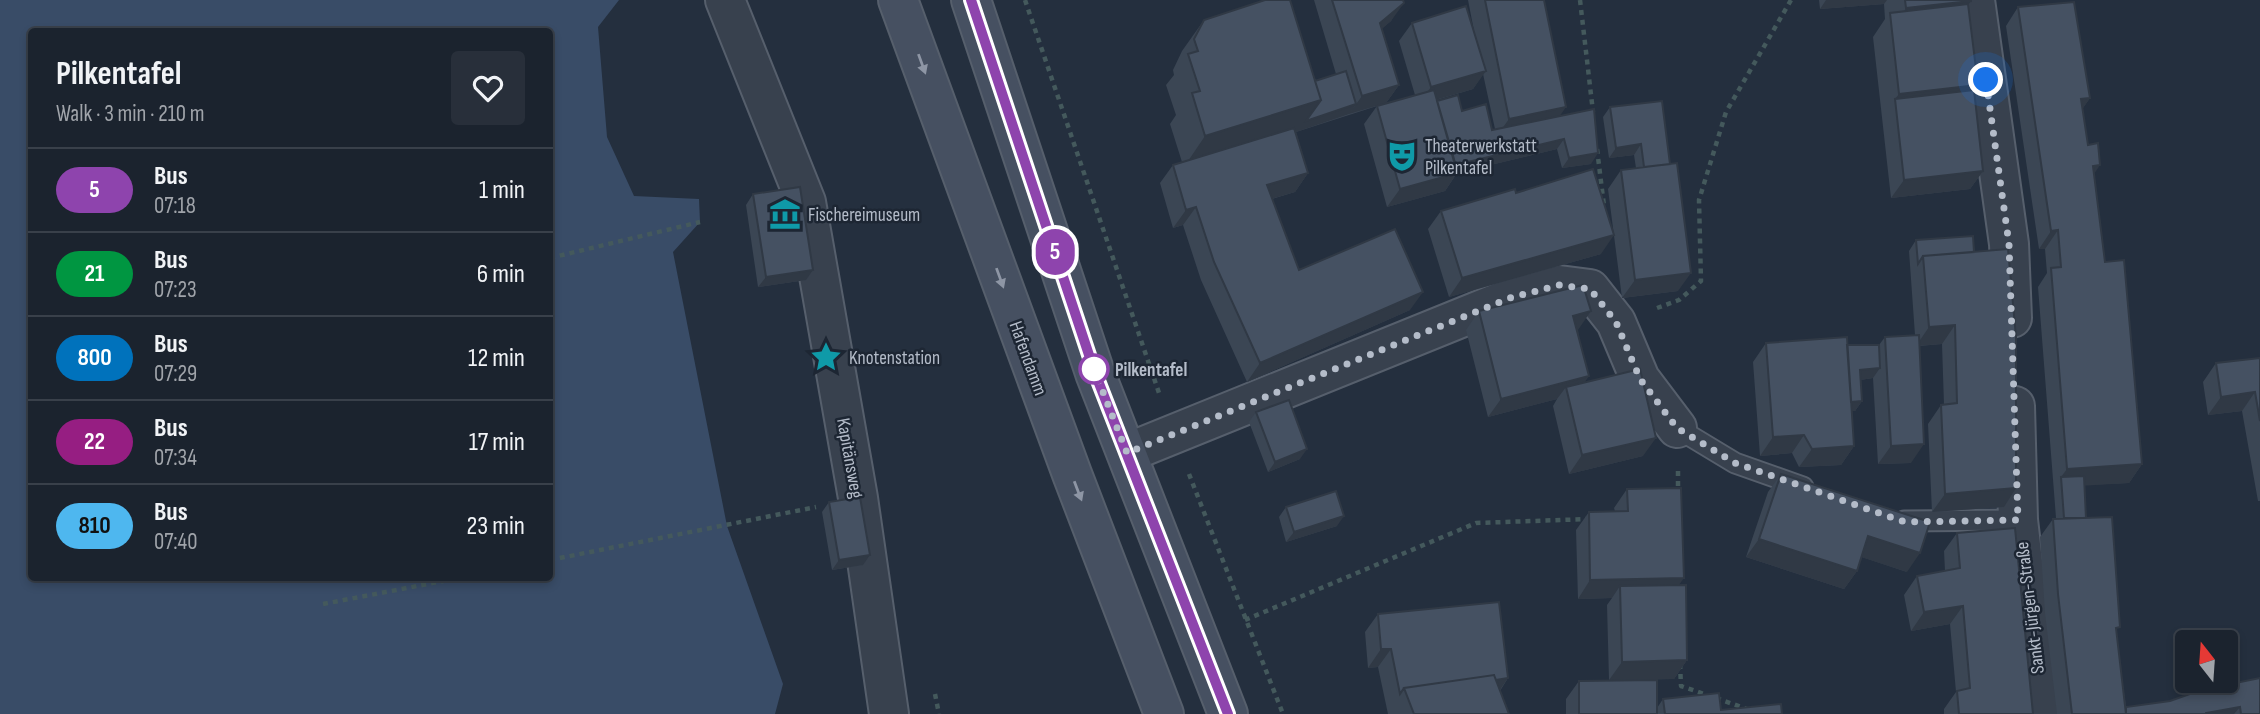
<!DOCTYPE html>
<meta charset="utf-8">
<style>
body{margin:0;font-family:"Sofia Sans Condensed",sans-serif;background:#282f3a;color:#f1f3f6;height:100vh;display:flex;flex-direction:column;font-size:26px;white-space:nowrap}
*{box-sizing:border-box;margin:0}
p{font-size:23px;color:#a0a4aa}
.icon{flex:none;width:38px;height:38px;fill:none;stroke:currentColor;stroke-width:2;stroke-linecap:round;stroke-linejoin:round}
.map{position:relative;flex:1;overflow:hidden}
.drawer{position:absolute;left:28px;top:28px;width:525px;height:553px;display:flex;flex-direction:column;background:#1b232e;border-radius:7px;box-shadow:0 4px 10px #0003,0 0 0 2px #39404a}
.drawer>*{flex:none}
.badge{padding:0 14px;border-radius:23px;font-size:24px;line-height:46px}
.needle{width:46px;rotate:343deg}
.controls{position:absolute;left:2175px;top:630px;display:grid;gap:14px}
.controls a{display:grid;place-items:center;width:63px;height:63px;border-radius:7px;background:#1b232e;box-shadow:0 4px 10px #0003,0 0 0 2px #39404a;font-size:35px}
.you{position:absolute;width:35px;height:35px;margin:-18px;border:5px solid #fff;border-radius:50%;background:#1a73e8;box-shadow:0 0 0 10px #1a73e833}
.map>.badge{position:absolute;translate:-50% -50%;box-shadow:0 0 0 4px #fff}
.round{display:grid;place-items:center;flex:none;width:74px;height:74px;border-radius:7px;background:#282f3a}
.headline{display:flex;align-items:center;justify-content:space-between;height:119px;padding:0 28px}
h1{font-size:33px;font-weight:700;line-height:52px}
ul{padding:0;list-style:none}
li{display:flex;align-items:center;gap:21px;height:84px;padding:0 28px;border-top:2px solid #39404a}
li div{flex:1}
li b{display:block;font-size:26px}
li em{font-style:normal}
li .badge{min-width:77px;font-weight:700;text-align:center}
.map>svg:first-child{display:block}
.water{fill:#394c67;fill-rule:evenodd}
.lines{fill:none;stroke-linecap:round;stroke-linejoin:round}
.lane-casing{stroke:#565f6c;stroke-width:23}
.street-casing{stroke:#565f6c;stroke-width:42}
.secondary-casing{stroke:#565f6c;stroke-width:42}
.path{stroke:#44595c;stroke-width:4.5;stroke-dasharray:5 5;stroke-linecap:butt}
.lane{stroke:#38414e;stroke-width:19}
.street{stroke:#38414e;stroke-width:38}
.secondary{stroke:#465061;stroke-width:38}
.wall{fill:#3b4654;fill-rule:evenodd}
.shaded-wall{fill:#303945}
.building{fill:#455162;stroke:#303945;stroke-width:2}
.oneway{fill:#8e96a5}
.line-casing{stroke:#fff;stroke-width:16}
.line{stroke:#8e44ad;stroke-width:10}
.walk{stroke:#b4bcc9;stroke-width:7;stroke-dasharray:0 12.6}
.stop-dot{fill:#fff;stroke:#8e44ad;stroke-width:3.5}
.labels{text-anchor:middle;stroke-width:5;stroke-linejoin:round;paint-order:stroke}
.poi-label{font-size:19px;fill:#b4bcc9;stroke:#1d2633;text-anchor:start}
.street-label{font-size:19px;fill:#b4bcc9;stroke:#1d2633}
.stop-label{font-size:19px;font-weight:bold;fill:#b4bcc9;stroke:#1d2633;text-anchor:start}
</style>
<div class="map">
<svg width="2260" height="714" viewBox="0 0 2260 714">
<rect width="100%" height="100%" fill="#242f3e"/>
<path class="water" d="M0,0H619L598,27L607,137L634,196L699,199L700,222L673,252L727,526L783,684L775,714H0ZM32,32H550V578H32Z"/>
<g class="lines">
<defs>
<path id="lane" d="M1677,428L1735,463L1803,487
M1904,521L2018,520"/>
<path id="street" d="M725,0L806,202L858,498L889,714
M1975,0L2009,244L2012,318
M2015,406L2018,520L2041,714
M1127,453L1510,298L1559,285L1590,289L1616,322L1640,379L1677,428"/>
<path id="secondary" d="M898,0L1072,474L1164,714
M971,0L1095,373L1228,714"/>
</defs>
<use href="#lane" class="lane-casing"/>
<use href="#street" class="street-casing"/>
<use href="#secondary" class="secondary-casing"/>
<path class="path" d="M1025,0L1159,393
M1580,0L1593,112
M1597,149L1604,206
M550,258L700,222
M1657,308L1679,300L1701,281L1699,200L1726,112L1791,0
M1678,471V494
M1189,474L1283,714
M550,560L816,507
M323,604L459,578
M1245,620L1476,523L1588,519
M1680,664L1681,686L1707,695
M935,694L939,714
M1716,698L1747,709"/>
<use href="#lane" class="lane"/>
<use href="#street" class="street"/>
<use href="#secondary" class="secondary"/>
</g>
<path class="wall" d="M1314,0H1403L1391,21L1381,29L1399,85L1386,103L1415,95L1399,41L1412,23L1475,36L1468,0H1544L1560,116L1591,164L1562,168L1557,149L1457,173L1445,191L1387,207L1364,124L1377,106L1296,132L1308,173L1295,192L1272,199L1299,270L1410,310L1247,382L1201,280L1183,225L1173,228L1160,183L1173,165L1182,162L1170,124L1176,115L1166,85L1174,75L1173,70L1182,51L1204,20L1315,81L1336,74ZM1483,74L1495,129L1492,130L1462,111L1437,101V100L1473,89Z
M1819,0H1971L1968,4L1978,85L1974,90L1983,171L1970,189L1891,198L1873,37L1885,19L1884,4L1820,9Z
M2018,7L2090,98L2082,109L2088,145L2094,173L2105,262L2142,464L2129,483L2084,485L2086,518L2116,632L2126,707L2170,701L2201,690L2260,714H2057L2045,613L2040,537L2053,519L2056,518L2038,287L2047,273L2045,249H2039L2006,26Z
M1662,101L1678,291L1622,298L1608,189L1621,170L1636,168L1634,155L1609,158L1603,117L1610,107Z
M1516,193L1601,254L1449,297L1428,229L1441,211Z
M753,194L806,280L758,287L746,205Z
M1973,236L2004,507L1932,512L1928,424L1941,405H1944L1942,344L1919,346L1911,463L1878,464L1873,378L1860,380L1862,401L1855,411H1852L1854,446L1841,465L1799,467L1792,453L1760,456L1753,362L1766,343L1847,345H1879L1885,337L1915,335L1909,251L1916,240Z
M1479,311L1578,330L1584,383L1643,456L1569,474L1553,406L1557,399L1488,417L1466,330Z
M2260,358V501H2258L2242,411L2208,415L2203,382L2216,363Z
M1256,412L1300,459L1268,472L1249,422Z
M1781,474L1907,572L1862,557L1857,571L1844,589L1746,557L1768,492Z
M1627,489L1679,585L1687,660L1674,679L1609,680L1607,605L1612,598L1578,599L1576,530L1589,512L1615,511L1614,508Z
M829,502L863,565L832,570L822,512Z
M1286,507L1337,526L1286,542L1279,517Z
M1957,533L2033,714H1944V709L1956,692L1950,624L1911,631L1904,595L1917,576L1945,571L1944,551Z
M1378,614L1508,678L1500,691L1509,714H1388L1378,667L1368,668L1365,632Z
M1579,681L1657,708L1663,699L1721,710L1782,714H1566V699Z"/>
<path class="shaded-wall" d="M1826,0H1887L1884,4L1820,9Z
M1971,1L1952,29H1892L1906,8Z
M1404,3L1391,21L1367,42L1380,23Z
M1486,71L1473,89L1418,105L1431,87Z
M1399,85L1386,103L1349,114L1362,96Z
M1978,85L1961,109L1895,99L1899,94Z
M2090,98L2077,117L2081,99Z
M1321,100L1356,104L1349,114L1299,131L1184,167L1205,136Z
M1566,107L1553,126L1496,137L1509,119Z
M1564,139L1557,149L1457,173L1445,191L1387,207L1400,189L1447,167Z
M1641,144L1634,155L1609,158L1616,148Z
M1598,153L1591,164L1562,168L1569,158Z
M2100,165L2088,183L2093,166Z
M1983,171L1970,189L1891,198L1904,180Z
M1308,173L1295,192L1254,204L1267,185Z
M1196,207L1183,225L1173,228L1186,210Z
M2058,230L2045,249H2039L2051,231Z
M1614,235L1601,254L1449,297L1462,278Z
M813,270L806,280L758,287L766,277Z
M1691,273L1678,291L1622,298L1635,280Z
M1423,292L1410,310L1247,382L1260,363Z
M1591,311L1578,330L1560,334L1573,316Z
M1955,325L1942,344L1916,346L1929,327Z
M1880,368L1873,378L1853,381L1860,370Z
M1589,376L1576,395L1566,387L1557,399L1488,417L1501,399Z
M2255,392L2242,411L2208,415L2221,397Z
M1862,401L1855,411L1838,412L1845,402Z
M1804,435L1792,453L1760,456L1773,437Z
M1656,438L1643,456L1569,474L1582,455Z
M1924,444L1911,463L1878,464L1891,446Z
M1854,446L1841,465L1799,467L1812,449Z
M1307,449L1300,459L1268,472L1275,462Z
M2142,464L2129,483L2062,487L2061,477L2067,469Z
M2016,488L2004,507L1932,512L1945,494Z
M1344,516L1337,526L1286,542L1294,532Z
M1868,536L1920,553L1907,572L1855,555Z
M1759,539L1857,571L1844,589L1746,557Z
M870,555L863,565L832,570L839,560Z
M1684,578L1671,596L1620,586L1612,598L1578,599L1590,580Z
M1963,606L1950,624L1911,631L1924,612Z
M1381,649H1391L1378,667L1368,668Z
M1687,660L1674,679L1609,680L1622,662Z
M1508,678L1495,697L1406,693Z
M2240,707L2234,714H2205L2206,713Z"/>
<path class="building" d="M1265,0H1290L1321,100L1205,136L1192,93L1200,91L1188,54L1198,51L1194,39L1204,20Z
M1332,0H1403L1404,3L1380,23L1399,85L1362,96Z
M1485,0H1544L1566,107L1509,119Z
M1905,0H1971V1L1906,8Z
M2074,2L2090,98L2081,99L2088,145L2098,143L2100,165L2093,166L2105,262L2124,260L2142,464L2067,469L2051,268L2061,267L2058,230L2051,231L2018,7Z
M1968,4L1978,85L1899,94L1890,13Z
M1466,6L1486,71L1431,87L1412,23Z
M1346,71L1356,104L1306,121L1321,100L1315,81Z
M1434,90L1458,173L1400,189L1377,106Z
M1974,90L1983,171L1904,180L1895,99Z
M1458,95L1462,111L1486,104L1492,130L1594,109L1598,153L1569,158L1564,139L1455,165L1437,101Z
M1662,101L1670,164L1644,167L1641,144L1616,148L1610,107Z
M1294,128L1308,173L1267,185L1299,270L1395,229L1423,292L1260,363L1214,262L1196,207L1186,210L1173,165Z
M1677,163L1691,273L1635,280L1621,170Z
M1593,169L1614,235L1462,278L1441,211L1515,189L1516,193Z
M800,187L813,270L766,277L753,194Z
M1973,236L1974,252L1923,256L1918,264L1916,240Z
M2008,249L2016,337V488L1945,494L1941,405L1957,403L1955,325L1929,327L1923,256Z
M1583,285L1591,311L1573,316L1589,376L1501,399L1479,311Z
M1919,335L1924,444L1891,446L1885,337Z
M1847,337L1854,446L1812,449L1804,435L1773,437L1766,343Z
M1847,345H1879L1880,368L1860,370L1862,401L1851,402Z
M2260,358V421L2255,392L2221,397L2216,363Z
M1640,369L1656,438L1582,455L1566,387Z
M1289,400L1307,449L1275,462L1256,412Z
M1781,474L1930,522L1920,553L1868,536L1857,571L1759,539Z
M2084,476L2086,518H2064L2061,477Z
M1681,488L1684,578L1590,580L1589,512L1628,511L1627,489Z
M1336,491L1344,516L1294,532L1286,507Z
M860,497L870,555L839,560L829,502Z
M2112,517L2120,627L2116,628L2126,714H2072L2058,594L2053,519Z
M2015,528L2033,714H1959L1957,691L1970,688L1963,606L1924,612L1917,576L1960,568L1957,533Z
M1686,585L1687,660L1622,662L1620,586Z
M1499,602L1508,678L1496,680L1494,675L1404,688L1400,694L1391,649H1381L1378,614Z
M1494,675L1509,714H1414L1404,688Z
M2260,678V714H2241L2240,707L2206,713V714H2126V707L2170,701L2201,690Z
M1657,680V714H1579V681Z
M1719,693L1721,710L1781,704L1782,714H1665L1663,699Z"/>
<defs><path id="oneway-solid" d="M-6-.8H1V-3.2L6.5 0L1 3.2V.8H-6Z" transform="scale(1.75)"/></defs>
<g class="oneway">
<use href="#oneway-solid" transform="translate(922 64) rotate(70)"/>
<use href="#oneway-solid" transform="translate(1000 278) rotate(70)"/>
<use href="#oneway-solid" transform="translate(1078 491) rotate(69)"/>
</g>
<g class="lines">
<defs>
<path id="line" d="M971,0L1095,373L1228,714"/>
</defs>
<use href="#line" class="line-casing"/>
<use href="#line" class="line"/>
<path class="walk" d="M1094,369L1127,453L1510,298L1559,285L1590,289L1616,322L1640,379L1677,428L1735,463L1905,522L2018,520L2009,244L1986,80"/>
</g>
<defs>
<symbol id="theatre-bare" viewBox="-9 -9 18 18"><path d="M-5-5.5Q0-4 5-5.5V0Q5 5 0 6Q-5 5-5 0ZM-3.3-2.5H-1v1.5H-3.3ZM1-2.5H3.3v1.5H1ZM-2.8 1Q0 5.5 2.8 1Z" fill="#0f9aa8" stroke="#1d2633" stroke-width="2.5" paint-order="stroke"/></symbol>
<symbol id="museum-bare" viewBox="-9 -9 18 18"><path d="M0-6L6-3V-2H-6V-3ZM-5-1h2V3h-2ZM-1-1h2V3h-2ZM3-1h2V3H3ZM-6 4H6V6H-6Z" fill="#0f9aa8" stroke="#1d2633" stroke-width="2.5" paint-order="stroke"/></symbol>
<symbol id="sight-bare" viewBox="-9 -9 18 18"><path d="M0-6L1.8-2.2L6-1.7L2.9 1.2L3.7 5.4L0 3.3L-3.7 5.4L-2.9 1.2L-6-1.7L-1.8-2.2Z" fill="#0f9aa8" stroke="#1d2633" stroke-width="2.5" paint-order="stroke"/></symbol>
</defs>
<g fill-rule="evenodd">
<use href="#theatre-bare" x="1380" y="134" width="44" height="44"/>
<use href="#museum-bare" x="763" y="192" width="44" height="44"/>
<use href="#sight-bare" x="804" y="335" width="44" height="44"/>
</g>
<circle class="stop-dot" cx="1094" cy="369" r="14"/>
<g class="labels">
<g class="poi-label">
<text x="1425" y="152">Theaterwerkstatt<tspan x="1425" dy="22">Pilkentafel</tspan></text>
<text x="808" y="221">Fischereimuseum</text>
<text x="849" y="364">Knotenstation</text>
</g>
<g class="street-label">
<text transform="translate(1029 358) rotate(70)" y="7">Hafendamm</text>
<text transform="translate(851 458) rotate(80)" y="7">Kapitänsweg</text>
<text transform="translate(2029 608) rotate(-97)" y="7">Sankt-Jürgen-Straße</text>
</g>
<g class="stop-label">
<text x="1115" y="376">Pilkentafel</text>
</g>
</g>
</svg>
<div class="controls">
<a><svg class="needle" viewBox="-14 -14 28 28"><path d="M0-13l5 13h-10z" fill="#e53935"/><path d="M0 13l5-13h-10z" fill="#a0a4aa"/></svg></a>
</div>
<div class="you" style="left:1986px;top:80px"></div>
<b class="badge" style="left:1055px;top:252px;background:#8e44ad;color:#fff">5</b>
<section class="drawer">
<div class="headline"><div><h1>Pilkentafel</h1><p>Walk · 3 min · 210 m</p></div><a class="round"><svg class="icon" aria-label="heart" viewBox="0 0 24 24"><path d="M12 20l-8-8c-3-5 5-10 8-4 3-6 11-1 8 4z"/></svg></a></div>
<ul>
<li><span class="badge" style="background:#8e44ad;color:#fff">5</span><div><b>Bus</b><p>07:18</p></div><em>1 min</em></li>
<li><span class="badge" style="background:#009641;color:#fff">21</span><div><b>Bus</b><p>07:23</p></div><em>6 min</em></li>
<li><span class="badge" style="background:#0072bc;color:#fff">800</span><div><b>Bus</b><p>07:29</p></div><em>12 min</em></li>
<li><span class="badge" style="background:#961e82;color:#fff">22</span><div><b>Bus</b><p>07:34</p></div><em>17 min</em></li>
<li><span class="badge" style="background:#4eb7ef;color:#111">810</span><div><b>Bus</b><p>07:40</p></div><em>23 min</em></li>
</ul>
</section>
</div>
